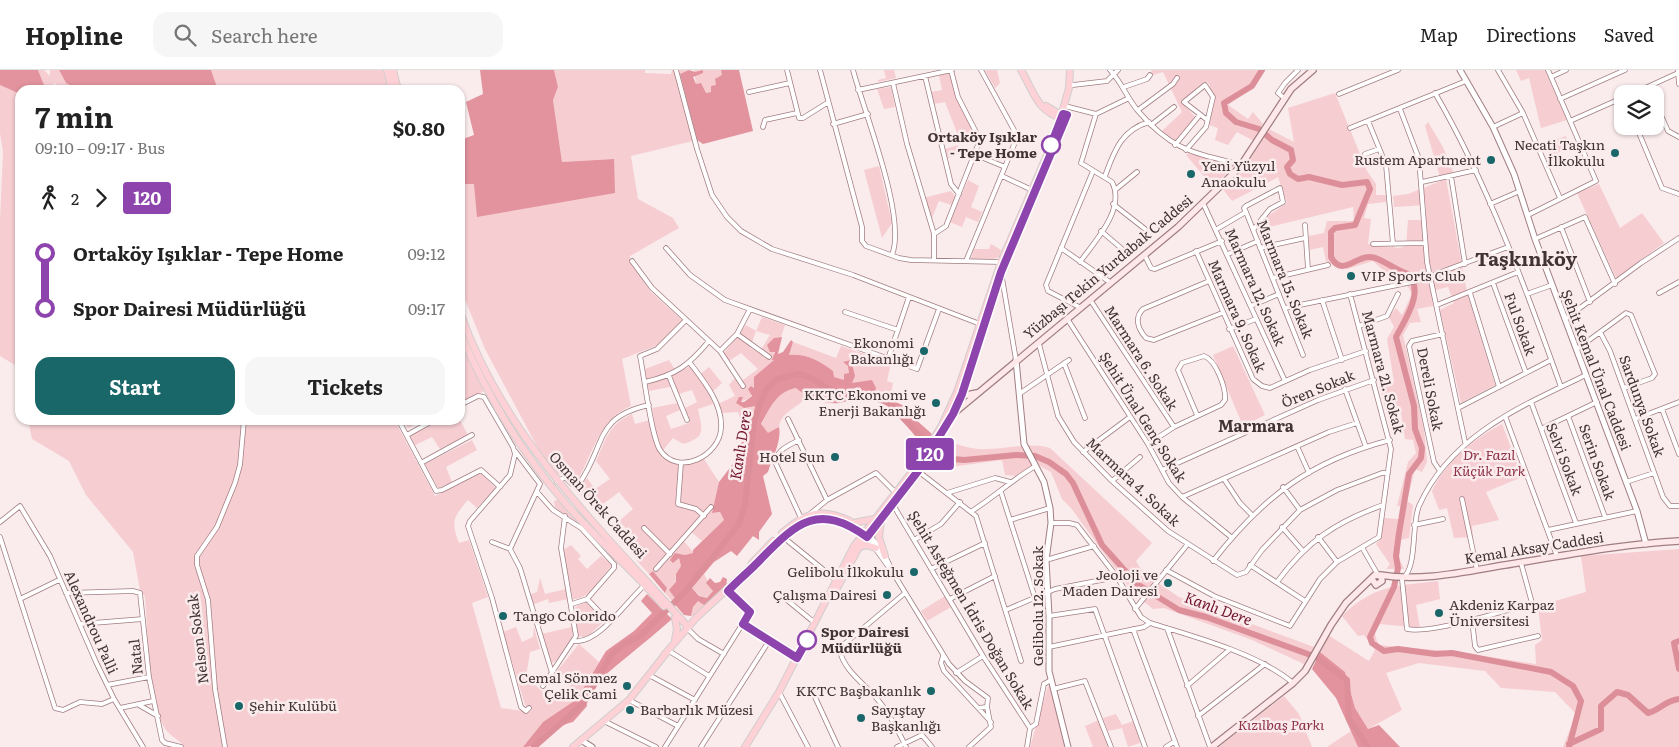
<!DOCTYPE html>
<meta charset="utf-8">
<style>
body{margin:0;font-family:Literata,serif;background:#f6f6f6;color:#222;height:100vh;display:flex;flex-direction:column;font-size:19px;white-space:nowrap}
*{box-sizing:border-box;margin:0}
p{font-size:16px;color:#767676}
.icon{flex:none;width:28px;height:28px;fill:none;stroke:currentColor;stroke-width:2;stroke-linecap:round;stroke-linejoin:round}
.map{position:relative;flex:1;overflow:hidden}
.panel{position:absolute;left:15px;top:15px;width:450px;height:340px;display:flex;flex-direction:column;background:#fff;border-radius:15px;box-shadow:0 1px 4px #0004}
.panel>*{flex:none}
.badge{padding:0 10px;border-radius:4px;font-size:18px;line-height:32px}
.buttons{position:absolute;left:1614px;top:15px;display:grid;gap:10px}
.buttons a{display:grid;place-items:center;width:50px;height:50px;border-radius:10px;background:#fff;box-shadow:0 1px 4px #0004;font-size:25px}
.map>.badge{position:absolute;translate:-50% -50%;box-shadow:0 0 0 2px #fff}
.legs{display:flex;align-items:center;gap:8px;height:55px;padding:0 20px;font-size:16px}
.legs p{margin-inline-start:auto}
.summary{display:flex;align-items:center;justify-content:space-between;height:85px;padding:0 20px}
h1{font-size:28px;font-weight:700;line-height:38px}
.action{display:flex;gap:10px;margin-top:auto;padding:10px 20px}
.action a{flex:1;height:58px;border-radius:15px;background:#1a6769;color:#fff;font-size:20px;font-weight:700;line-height:58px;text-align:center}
.action a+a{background:#f6f6f6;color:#222}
ul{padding:0 20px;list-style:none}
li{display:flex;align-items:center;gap:18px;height:55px;font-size:19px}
li i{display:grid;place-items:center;width:8px;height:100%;margin:0 6px;background:currentColor}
li i::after{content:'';width:12px;height:12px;margin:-6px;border:4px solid;border-radius:50%;background:#fff}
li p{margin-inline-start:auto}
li:first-child i{background:linear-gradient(#0000 50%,currentColor 0)}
li:last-child i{background:linear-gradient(currentColor 50%,#0000 0)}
header{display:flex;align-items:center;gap:30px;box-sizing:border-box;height:70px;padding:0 25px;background:#fff;border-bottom:1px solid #e0e0e0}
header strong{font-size:24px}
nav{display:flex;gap:28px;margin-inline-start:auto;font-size:18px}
.search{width:350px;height:45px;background:#f6f6f6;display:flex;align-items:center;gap:12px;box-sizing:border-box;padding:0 18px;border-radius:15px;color:#767676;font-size:19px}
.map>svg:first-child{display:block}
.green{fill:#f6cdd1;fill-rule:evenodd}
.forest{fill:#e2939d}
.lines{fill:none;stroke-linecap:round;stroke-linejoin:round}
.river{stroke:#dd8f99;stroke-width:6}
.minor-casing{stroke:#a17e82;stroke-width:5.5}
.tertiary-casing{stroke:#a17e82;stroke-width:7}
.secondary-casing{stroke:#a17e82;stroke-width:8}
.primary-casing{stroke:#d1cece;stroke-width:8}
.minor{stroke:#fff;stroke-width:4}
.tertiary{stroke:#fff;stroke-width:5}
.secondary{stroke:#fee8ea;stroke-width:5.5}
.primary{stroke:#fdd1d6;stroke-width:6}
.line-1-casing{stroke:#fff;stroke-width:11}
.line-1{stroke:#8e44ad;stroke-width:8}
.stop-1-dot{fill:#fff;stroke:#8e44ad;stroke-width:2.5}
.poi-dot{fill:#1a6769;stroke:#faebec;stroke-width:2}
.labels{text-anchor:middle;stroke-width:5;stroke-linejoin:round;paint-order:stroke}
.stop-label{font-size:14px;font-weight:bold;fill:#413334;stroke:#faebec;text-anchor:end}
.poi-label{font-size:14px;fill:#413334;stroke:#faebec;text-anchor:end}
.street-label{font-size:14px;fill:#413334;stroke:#faebec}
.park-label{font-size:14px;font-style:italic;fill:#8e3144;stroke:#faebec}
.water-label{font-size:15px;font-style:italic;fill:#6f122b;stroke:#faebec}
.quarter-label{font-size:16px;font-weight:bold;fill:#413334;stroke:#faebec}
.district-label{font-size:19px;font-weight:bold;fill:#413334;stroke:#faebec}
</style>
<header>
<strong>Hopline</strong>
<div class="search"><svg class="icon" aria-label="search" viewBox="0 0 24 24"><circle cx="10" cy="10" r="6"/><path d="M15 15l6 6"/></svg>Search here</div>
<nav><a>Map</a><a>Directions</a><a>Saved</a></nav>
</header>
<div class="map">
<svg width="1679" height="677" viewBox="0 0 1679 677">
<rect width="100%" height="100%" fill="#faebec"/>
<path class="green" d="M38,0H44L50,6V0H59L66,13L78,20H66L54,13L53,20H46Z
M211,0H383L388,20H218Z
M554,0H645V3L671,4L672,0H689L680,4L697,70L631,86L638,129L673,148L679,158L630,186V191L650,221L683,251L658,275L622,289L631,336C601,348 593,381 579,408L575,411L566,401L556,406L540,382L485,279L460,217V102L614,89L562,92L553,30L558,17Z
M694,0H721L723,5L711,22L706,23L696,14Z
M884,0H894L896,8L878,12V10L886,8Z
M985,0H997L1000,13L995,18Z
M1151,0H1263L1256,15L1228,35L1248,49L1253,42L1263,54L1254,71L1237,62L1228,75L1215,70L1218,58L1206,54C1213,38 1216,26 1207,11L1181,31L1195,47L1175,71L1162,61L1182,42L1163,2L1153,5Z
M1516,0H1545L1567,50L1541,58L1529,8L1521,11Z
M949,3L957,29L978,68L961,73L945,32L934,34L931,22L942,20L939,5Z
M0,15L20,24V298L0,286V151L3,82L0,63Z
M891,17L895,37L884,39L877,19Z
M1335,23L1367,101L1376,114V125H1386V132L1368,134L1364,148L1371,149L1368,174L1399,178L1406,176L1408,150H1426V135L1394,137L1393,126L1408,124L1446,109L1467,222L1495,315L1461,333L1440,240L1454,233L1448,217L1431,221L1433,236L1417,239L1421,252L1410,253L1403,265L1424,359L1427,392L1422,402L1415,399L1407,431L1413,435L1409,468L1400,470L1399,488L1404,499H1386L1390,494L1376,474L1381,468L1384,448L1399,449L1400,436H1397L1408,392L1416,383L1413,370L1405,369L1401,343L1388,348L1380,318L1394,312L1387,269L1394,257L1389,247L1396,238L1402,245L1412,224L1403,208L1384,201L1373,191L1347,199L1337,198L1326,191L1323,177L1309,180V166L1324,163L1327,151H1354L1353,137L1261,159L1265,148L1287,133L1278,107L1232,131L1223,119L1245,98L1269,59L1294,72L1288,38Z
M1428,52L1443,77L1454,104L1440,107L1425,56Z
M1566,66L1571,78L1551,85L1547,73Z
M958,75L961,83L948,88L945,79Z
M1189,83L1235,95L1213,117L1186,85Z
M879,96L892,153L882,168L864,100Z
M968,110L979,116L971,137L982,142L978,152L966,147L962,157L950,152Z
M1599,114L1620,158L1642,143L1664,173L1616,208L1577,123Z
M951,121L955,126L952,135L939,131L931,150L923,128Z
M991,174L1001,180L1000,187L993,189H971L974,179H989Z
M762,247L785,255L781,267L774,268V290C769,297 761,304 756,312C747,326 757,327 736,333L755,335L751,359L744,360L738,342L721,343L718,334L735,326L729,315L734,309L743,310L758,299L741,283L729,291L724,283L746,255L756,261ZM756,261L770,265L759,283L750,278Z
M460,270L484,321L460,333Z
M793,272L836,288L841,276L891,293L887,311L893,313L890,329L874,323L872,311L852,314L848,296L849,303L844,311L833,307L832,301C819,290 806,283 789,285Z
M1233,276L1265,345L1243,356L1213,285Z
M669,290L677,303L690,296L697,307L709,297L722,313L709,325L713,334L698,339C702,359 707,367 683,374L673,368L660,384C675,397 686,398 704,389L719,412L713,443L720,442L724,450L702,471L689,460L682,469L694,483L685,485L675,483L679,488L681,496L676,504L675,528L672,531L665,523L667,518L653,501L649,504L637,491L643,483L631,469L634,467L619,451L633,439L619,422L594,441L577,421L587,408L595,419L610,409L596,391C606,369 609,354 632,344L635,354L654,349L652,338L678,333L680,340L666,346L671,359L689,353L685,338L697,332L692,320L679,324L675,316L649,321L645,299Z
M796,318L807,326C799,338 781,341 779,357L768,364L761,355C770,338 776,321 796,318Z
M28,350H397L395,351L435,426L481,403L496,418L477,438L468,430C453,447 451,452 459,473L469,470L488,527L472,533L501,638L530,642L532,639L525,635L503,562L516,557L522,572L533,567L534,557L540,579L530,582L526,607L553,631L567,622L572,612L557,601L579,574L599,592L577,629L543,652L523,677H184C180,669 168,666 163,655C148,624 148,563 145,527L140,520L133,482L86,425L69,391L32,369Z
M402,350H425L408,358Z
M440,350H460L468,365L440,379L432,367L415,375L410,366Z
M1502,354L1522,407L1486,422L1499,450L1472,456L1473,467L1454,468L1447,438L1439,440L1432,421C1446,392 1473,369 1502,354Z
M944,369C957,375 972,380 986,379C1008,379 1028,372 1050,378L1152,473L1136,491L1144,504L1179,527L1314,577L1304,594L1252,570L1164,538L1153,539L1133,523L1071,438L1062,429L1051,402L1036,394L1016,406L1005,405L1002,390L951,397L936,384Z
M472,370L477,380L446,397L452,412L438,418L425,394Z
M560,429L620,493L618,495L574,450L555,438L554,431Z
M571,475L581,486L578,489L587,499L601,486L612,495C602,506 590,530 573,529L563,480Z
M1679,479V677H1563L1576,644L1555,622L1501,618L1485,601L1419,593L1386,603L1402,640L1368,659L1355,638L1345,602L1320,582L1328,565L1369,591L1375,580L1364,565L1358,566L1342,546C1373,515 1396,516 1438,511L1440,529L1416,535L1420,558L1380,554L1374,560L1378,575L1458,582L1536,594L1535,575L1542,570L1538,536L1586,522L1581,486Z
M704,504L713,521L708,528L700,526L692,518Z
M540,508L545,524L566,519L568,529L549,533L548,529L532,535L529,525L537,522Z
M945,526L951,537L927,551L921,541Z
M698,531L707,537L698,544L691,546L693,537Z
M586,532L604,551L586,568L578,566L575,537Z
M572,557C576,569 563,589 552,593L549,591L541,564Z
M1048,616L1051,617L1066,677H1030Z
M1284,626L1299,644L1312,677H1219Z
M1116,644L1122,655L1134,651L1140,673L1128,677L1122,658L1108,661L1103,648Z
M1099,650L1108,677H1093L1085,656Z
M1351,661L1358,677H1327Z"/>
<path class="forest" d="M0,0H38L46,20H20V24L0,15Z
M59,0H211L218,20H188L184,16H168V20H78L66,13Z
M480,0H554L558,17L553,30L562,92L614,89L615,123L477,147L474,114H460V70L474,65L466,32L483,24Z
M689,0L695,2L703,0V3L693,7L696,14L701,13L706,23L711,22V16L716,15L715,9L722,5L721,0H739L753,61L703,74L697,70L680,4Z
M782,267L778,284L783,282L791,270L793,272L789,285C806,283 820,291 833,301L834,307L844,310V304L849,303L848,296L843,292L851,290L855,306L852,313L872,310L876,318L875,323L916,341L915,349L932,364L924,377C910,361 895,335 874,330C862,327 850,331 839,333C825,335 806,327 796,318C777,321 770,338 761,354L768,363L779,357C782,371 772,388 768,402L763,406L772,444L759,462V470L753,466L737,486L731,481L714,492L692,518L699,526L707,528L713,521L706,513L710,508L715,513L720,512L723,507L727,509L726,520L707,537L698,531L693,537L691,546L684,545L672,531L675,528L669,520L676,512V504L681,496L679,488L673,493L670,490L675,483L685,485L693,483V480L724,450L720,442L712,443L719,412L739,386L744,360L751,358L755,336L744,338L736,333L739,327H743L741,332H744L752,326L748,319L751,316L754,318V307L774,290H772L775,282H770L767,275L774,268Z
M653,501L667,518L665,523L649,504Z
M647,524L672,549C643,575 612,597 585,624L587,636L573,652C551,656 551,677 523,677L543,652L577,629L606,581L634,561L652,543L641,531Z
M1320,582L1345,602L1355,638L1368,659L1379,655L1400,677H1358L1336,628L1312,599Z"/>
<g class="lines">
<path class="river" d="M1262,0L1252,16L1224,33L1226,43L1236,52L1259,59L1272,70L1291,80L1293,90L1287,97L1290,104L1298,109L1309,107L1342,115L1367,112L1370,119L1355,155L1335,158L1331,162V187C1342,207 1354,187 1369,187C1379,186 1396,201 1408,204C1425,222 1405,249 1396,267L1414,336L1415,359L1422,378L1421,388L1409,404L1399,463L1396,486L1398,498L1394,517L1370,567L1372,573L1384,581L1398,579L1435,584L1452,583L1551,602L1573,616L1581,631L1569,677
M1679,571L1674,573L1679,599
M1569,674L1601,659V636L1617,622L1628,625L1648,643C1660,640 1666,630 1679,629
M534,677L583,634L612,584L624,574L640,566L684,523L739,454L745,435L754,351L765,321L777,309L799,304L809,307L841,326L850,329L874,328L889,333L920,366L953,389L964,390L1016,385L1035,386L1049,392L1066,404L1073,413L1102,475L1137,514L1179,540L1206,547L1316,587L1347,610L1349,649L1368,677"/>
<defs>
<path id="minor" d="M676,0L697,79L712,125L727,147L741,161L772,179L853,205L980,254
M787,0L799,48H803L827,33
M820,0L862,157V171L866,176L899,188L911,190L1001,192
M853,0C864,42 907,147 892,185
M1110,0C1122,13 1127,28 1138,41C1170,78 1189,82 1234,93L1240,97
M1498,0L1523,43L1560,128
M1678,0L1679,14
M925,6L951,114L959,124
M1551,7L1566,0
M893,13L907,74L934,164
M1073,15L1107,11L1118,0
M1124,17L1147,9L1150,5
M1648,17L1651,24
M858,20L952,0
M749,22L790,13
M1435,23C1488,114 1526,219 1561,317
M1339,24L1398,0
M1632,24L1678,3
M1284,28L1278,23L1285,13L1298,0
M1560,29L1625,0
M1655,32L1668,61L1679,67
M1065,36L1096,44L1129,28
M1400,39L1419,89L1427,192L1465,372
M1138,40L1173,14L1177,8
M1368,51L1386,95L1393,174
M1570,51L1622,28
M833,54L868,44
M1151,55L1174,37
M1636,56L1662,118L1679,124
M763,57L765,50L797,43
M1493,57L1523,43
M1350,58L1466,11
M1175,75L1199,46
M1186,80L1206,57L1213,27L1205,15L1184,32L1206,49
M1365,84L1379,79
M976,85L1005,97
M1002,106L1032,120
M1105,106C1114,82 1121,60 1149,52
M1451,106L1465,194
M1422,112L1476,100
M1115,120L1137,102
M1203,133L1285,311
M1113,134L1145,159
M1490,134L1520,121
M1246,142L1303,285
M1246,142L1244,138L1246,136L1280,118L1283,132L1270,139L1253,160
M1528,145L1596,111L1548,0
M1305,155L1308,199
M1561,157L1590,232
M1217,159L1246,142
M1101,161L1121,178
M1535,169L1585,147L1615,214
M1373,174L1425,173
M666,178L690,205L725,230L917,299L939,239
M1061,178L1111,213
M1260,178L1305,168
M1196,181L1253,309L1262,316L1270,318L1310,300L1366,281
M1228,184L1258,171
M1145,186L1151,198L1155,199L1222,171
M934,189V164L946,156L980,70L958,27L951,0
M632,191L652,218L720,281L743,316
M966,191L1016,70L1014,60L981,0
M1080,192C1095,171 1126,139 1112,112L1081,93L1096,44
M1001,202L1016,290
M1273,208L1328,195
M1209,211L1143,239C1134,248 1138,259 1146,268L1154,270L1222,243
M1493,213L1526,303
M1470,223L1499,317
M1659,223L1679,212
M1527,224L1552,215
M1322,230L1342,290
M1091,231L1174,357
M1437,235L1518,202
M1251,236L1279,224
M1081,238L1048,221L1046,215L1093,101
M1285,238L1417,211L1508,177
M845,242L898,260
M1565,249L1641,193L1679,168
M686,250L657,279L640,286C644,305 651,366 660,380C678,407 720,386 721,358C723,334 703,310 690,293
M1068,250L1148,374L1169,413L1182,427L1231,467
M1359,256L1387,246L1398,224
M1229,259L1256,249
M1600,262L1610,281L1663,427L1670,436H1679
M737,264L769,287
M1039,274L1058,346L1074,372L1112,411L1168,461L1237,505L1246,502L1262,480L1300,440L1337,420L1382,403H1388
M1577,279L1626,243L1631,245L1655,304L1652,308L1624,318
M720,281L737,264L749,241
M888,289L909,227
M1064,293L1085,348
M669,306L687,350
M645,312C676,305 689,295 709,271
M1345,319L1366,377
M1019,324L1069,290
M1531,332L1576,453
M460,335L478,326L484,327L513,377L515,384L510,405L470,451L468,456L492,528L521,637L526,641L529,638
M1458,338L1551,290
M1662,339L1679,384
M1505,346L1557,486
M1568,346L1605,447
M788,349L827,430
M1635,349L1679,332
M399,351L436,421L442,420L481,400L500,417
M1541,359L1597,332
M407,365L434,350
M799,370C788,376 775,380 776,394L801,448
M1148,374L1174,357L1221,335L1225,330C1226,318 1216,290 1204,286L1182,293L1178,300L1197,345
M1297,376L1309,403
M1083,382L1130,347
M421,393L472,365
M681,393L678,434L696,439L704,446
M1162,400L1318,330L1374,310
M918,401L976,446L1021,591
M1440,401L1434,392L1409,276L1412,271L1443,264
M1224,409L1240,433L1252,445
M1112,411L1140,387
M557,412L565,407L572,414H579C606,375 594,347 649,335
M1626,412L1654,403
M1283,417L1300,440
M537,422L553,440L581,458L614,494V498L587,529L572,534
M1001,422L1035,528
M947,423L995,408L1010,412
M1182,427L1329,362L1357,353
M1462,429L1477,500
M892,433L983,586L1030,658
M972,441C994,427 1012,410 1034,397
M810,444L827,430L876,403L895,422
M1010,450L1050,438
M0,452L20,436L50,486L96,592L114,629L143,677
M1051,453H1069L1077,455L1117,507L1141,547L1150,553C1193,566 1259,584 1293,613
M1414,455L1443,449
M1282,457L1302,480
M644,458L670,484
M1548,460L1637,441
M869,464L881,480
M0,467L55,638L63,640L80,632L102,634L114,629
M783,467L836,510
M867,467L895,506L949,594L965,611L988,628L987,637L978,638
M1318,467L1337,492
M914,470L941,454L960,432
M492,472L510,479
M510,479L520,498L552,603
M510,479L540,414L515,381
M1363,479L1378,505
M885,486L894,504
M1046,490L1094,476
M1213,491C1263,427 1310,391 1390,370
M1521,493L1532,533C1504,541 1432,564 1407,559L1402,509C1418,498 1411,454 1419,436C1450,366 1521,336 1586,305
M1250,495L1305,531
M656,499L711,437
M931,499L985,473
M1166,500L1214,526L1290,556L1320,509L1337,492L1379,467L1391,379L1350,224
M1277,512C1307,471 1336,452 1383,435
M66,523L133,521L140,523L149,607L162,670L165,673L181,677
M905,523L842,576L840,581C844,601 866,615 878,630C890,644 898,660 906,677
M20,529L59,510
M587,529L609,552
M950,529L995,506
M787,530L815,553
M1135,539L1187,475
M1006,540L1055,519L1117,507
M1049,546L1095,539L1145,677
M1472,550L1475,576L1478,580L1538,566
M80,554L143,549
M743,555L797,587
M1167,558L1210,677
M1133,559L1177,677
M689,560L698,569L724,584
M575,571C599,574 628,529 645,515
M1049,577L1144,557L1150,553
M669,581L709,606
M943,586L941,593L944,601L991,652
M956,603L983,586
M649,605L695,630
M107,615L149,607
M543,616L576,566L561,478L565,446
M1187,616L1229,580
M1053,619L1085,611L1111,677
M779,622L808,677
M814,625L838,677
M629,630L678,656
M139,635L158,646
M120,638L153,631
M1198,646L1265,594
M604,651L656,677
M225,677L215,619L208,530L197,495V486L217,457L235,413L240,395L244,350
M665,677L750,542L728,521
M701,677L769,571
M897,677L922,665L932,677
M969,677L991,657L987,637
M1027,677L1030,658L1036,654L1044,614L1051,610
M1166,677L1175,671"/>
<path id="tertiary" d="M1460,0L1493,57L1514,104L1535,169L1637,441L1646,474
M1016,290L1024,374L1044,412L1050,438L1051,453L1046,490L1049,546V601L1068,677
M581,670L592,677"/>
<path id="secondary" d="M957,322L967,325L977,323
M953,344L1178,157L1240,97L1291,19L1313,0
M1380,505C1421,512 1463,502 1505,495C1562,486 1621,474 1679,471
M1212,677L1293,613L1305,601L1331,555L1346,533L1375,505L1381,506L1382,511L1376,515L1372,509"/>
<path id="primary" d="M387,0L392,20
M393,0L398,20
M1021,0C1034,22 1037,42 1064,49
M1046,36L1056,42L1066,45
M460,242C504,369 601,459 688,557
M460,262C486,324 522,383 566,434C597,469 633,501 664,536
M919,399C941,368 958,337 969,299
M881,450L879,467L885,486
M853,453L874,449
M782,463C805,443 821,437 850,451
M858,478L866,475L876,478
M752,493L773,471
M837,518L858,479L894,431
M675,548L677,559L675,570
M664,585L696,548L784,466C816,442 833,443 866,467
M573,677L629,630L667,582
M745,677L779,622L854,476L915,398L941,357L957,322L1001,192L1056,64L1069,18L1070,0"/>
</defs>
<use href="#minor" class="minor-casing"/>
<use href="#tertiary" class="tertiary-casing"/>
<use href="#secondary" class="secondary-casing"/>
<use href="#primary" class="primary-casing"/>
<use href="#minor" class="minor"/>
<use href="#tertiary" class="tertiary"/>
<use href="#secondary" class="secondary"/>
<use href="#primary" class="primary"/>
</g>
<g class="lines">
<defs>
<path id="line-1" d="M807,570L797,588L743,554L750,542L728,521C738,510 751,500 761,489C798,451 819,433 867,467L918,401L953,344L962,324L1001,202L1067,45L1063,44L1051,75"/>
</defs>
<use href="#line-1" class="line-1-casing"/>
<use href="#line-1" class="line-1"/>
</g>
<g class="stop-1-dot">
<circle cx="1051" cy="75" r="9"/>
<circle cx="807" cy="570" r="9"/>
</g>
<g class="poi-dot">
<circle cx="1615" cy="83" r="5"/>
<circle cx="1491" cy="90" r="5"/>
<circle cx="1191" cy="104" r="5"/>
<circle cx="1351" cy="206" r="5"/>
<circle cx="924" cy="281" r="5"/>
<circle cx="936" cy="333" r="5"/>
<circle cx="835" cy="387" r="5"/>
<circle cx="914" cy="502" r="5"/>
<circle cx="1168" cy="513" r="5"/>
<circle cx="887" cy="525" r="5"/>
<circle cx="1439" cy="543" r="5"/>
<circle cx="503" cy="546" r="5"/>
<circle cx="627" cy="616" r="5"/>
<circle cx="931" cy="621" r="5"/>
<circle cx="239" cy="636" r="5"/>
<circle cx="630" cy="640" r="5"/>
<circle cx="861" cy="648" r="5"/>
</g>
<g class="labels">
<g class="stop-label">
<text x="1037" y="72">Ortaköy Işıklar<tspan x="1037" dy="16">- Tepe Home</tspan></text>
<text x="821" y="567" text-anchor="start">Spor Dairesi<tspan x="821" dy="16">Müdürlüğü</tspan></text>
</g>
<g class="poi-label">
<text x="1605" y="80">Necati Taşkın<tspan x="1605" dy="16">İlkokulu</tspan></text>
<text x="1481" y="95">Rustem Apartment</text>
<text x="1201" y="101" text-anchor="start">Yeni Yüzyıl<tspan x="1201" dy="16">Anaokulu</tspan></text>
<text x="1361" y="211" text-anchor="start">VIP Sports Club</text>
<text x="914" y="278">Ekonomi<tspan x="914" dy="16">Bakanlığı</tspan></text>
<text x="926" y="330">KKTC Ekonomi ve<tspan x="926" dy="16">Enerji Bakanlığı</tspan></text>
<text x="825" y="392">Hotel Sun</text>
<text x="904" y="507">Gelibolu İlkokulu</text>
<text x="1158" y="510">Jeoloji ve<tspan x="1158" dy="16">Maden Dairesi</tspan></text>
<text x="877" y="530">Çalışma Dairesi</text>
<text x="1449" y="540" text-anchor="start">Akdeniz Karpaz<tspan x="1449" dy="16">Üniversitesi</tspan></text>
<text x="513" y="551" text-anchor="start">Tango Colorido</text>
<text x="617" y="613">Cemal Sönmez<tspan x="617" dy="16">Çelik Cami</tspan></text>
<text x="921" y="626">KKTC Başbakanlık</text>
<text x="249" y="641" text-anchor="start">Şehir Kulübü</text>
<text x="640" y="645" text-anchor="start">Barbarlık Müzesi</text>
<text x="871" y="645" text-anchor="start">Sayıştay<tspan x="871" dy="16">Başkanlığı</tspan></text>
</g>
<g class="street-label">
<text transform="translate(1108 197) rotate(-40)" y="5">Yüzbaşı Tekin Yurdabak Caddesi</text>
<text transform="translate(1285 209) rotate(68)" y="5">Marmara 15. Sokak</text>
<text transform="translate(1255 217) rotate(66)" y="5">Marmara 12. Sokak</text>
<text transform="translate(1237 246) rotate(66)" y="5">Marmara 9. Sokak</text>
<text transform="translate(1520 254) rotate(70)" y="5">Ful Sokak</text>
<text transform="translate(1141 288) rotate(57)" y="5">Marmara 6. Sokak</text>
<text transform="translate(1596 300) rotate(69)" y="5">Şehit Kemal Ünal Caddesi</text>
<text transform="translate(1383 302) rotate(75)" y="5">Marmara 21. Sokak</text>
<text transform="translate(1318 319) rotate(-22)" y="5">Ören Sokak</text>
<text transform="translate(1430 319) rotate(79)" y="5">Dereli Sokak</text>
<text transform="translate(1642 336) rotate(70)" y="5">Sardunya Sokak</text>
<text transform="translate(1143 347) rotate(58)" y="5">Şehit Ünal Genç Sokak</text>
<text transform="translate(1564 389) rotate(69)" y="5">Selvi Sokak</text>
<text transform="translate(1597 392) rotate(70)" y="5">Serin Sokak</text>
<text transform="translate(1133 412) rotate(43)" y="5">Marmara 4. Sokak</text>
<text transform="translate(598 435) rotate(48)" y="5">Osman Örek Caddesi</text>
<text transform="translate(1534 478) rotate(-9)" y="5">Kemal Aksay Caddesi</text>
<text transform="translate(1038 536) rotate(-90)" y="5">Gelibolu 12. Sokak</text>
<text transform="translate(971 540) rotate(59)" y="5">Şehit Asteğmen İdris Doğan Sokak</text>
<text transform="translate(91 552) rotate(66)" y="5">Alexandrou Palli</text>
<text transform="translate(198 569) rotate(-97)" y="5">Nelson Sokak</text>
<text transform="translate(136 587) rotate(-96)" y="5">Natal</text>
</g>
<g class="park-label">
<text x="1489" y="390">Dr. Fazıl<tspan x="1489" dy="16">Küçük Park</tspan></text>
<text x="1281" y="660">Kızılbaş Parkı</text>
</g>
<g class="water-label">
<text transform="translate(741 375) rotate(-81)" y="5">Kanlı Dere</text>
<text transform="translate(1218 539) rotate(20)" y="5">Kanlı Dere</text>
</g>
<g class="quarter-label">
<text x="1256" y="362">Marmara</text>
</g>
<g class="district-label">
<text x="1526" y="196">Taşkınköy</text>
</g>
</g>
</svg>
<div class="buttons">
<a><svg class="icon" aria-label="layers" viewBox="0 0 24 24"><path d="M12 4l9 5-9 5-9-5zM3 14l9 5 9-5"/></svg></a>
</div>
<b class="badge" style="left:930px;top:384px;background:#8e44ad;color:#fff">120</b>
<section class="panel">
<div class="summary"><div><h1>7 min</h1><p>09:10 – 09:17 · Bus</p></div><b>$0.80</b></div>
<div class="legs"><svg class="icon" aria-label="walk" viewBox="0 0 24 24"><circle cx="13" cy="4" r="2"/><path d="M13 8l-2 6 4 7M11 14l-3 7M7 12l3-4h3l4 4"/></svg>2<svg class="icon" aria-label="forward" viewBox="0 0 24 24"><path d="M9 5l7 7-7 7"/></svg><b class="badge" style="background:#8e44ad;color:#fff">120</b></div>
<ul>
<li><i style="color:#8e44ad"></i><b>Ortaköy Işıklar - Tepe Home</b><p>09:12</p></li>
<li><i style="color:#8e44ad"></i><b>Spor Dairesi Müdürlüğü</b><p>09:17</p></li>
</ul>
<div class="action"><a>Start</a><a>Tickets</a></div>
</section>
</div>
